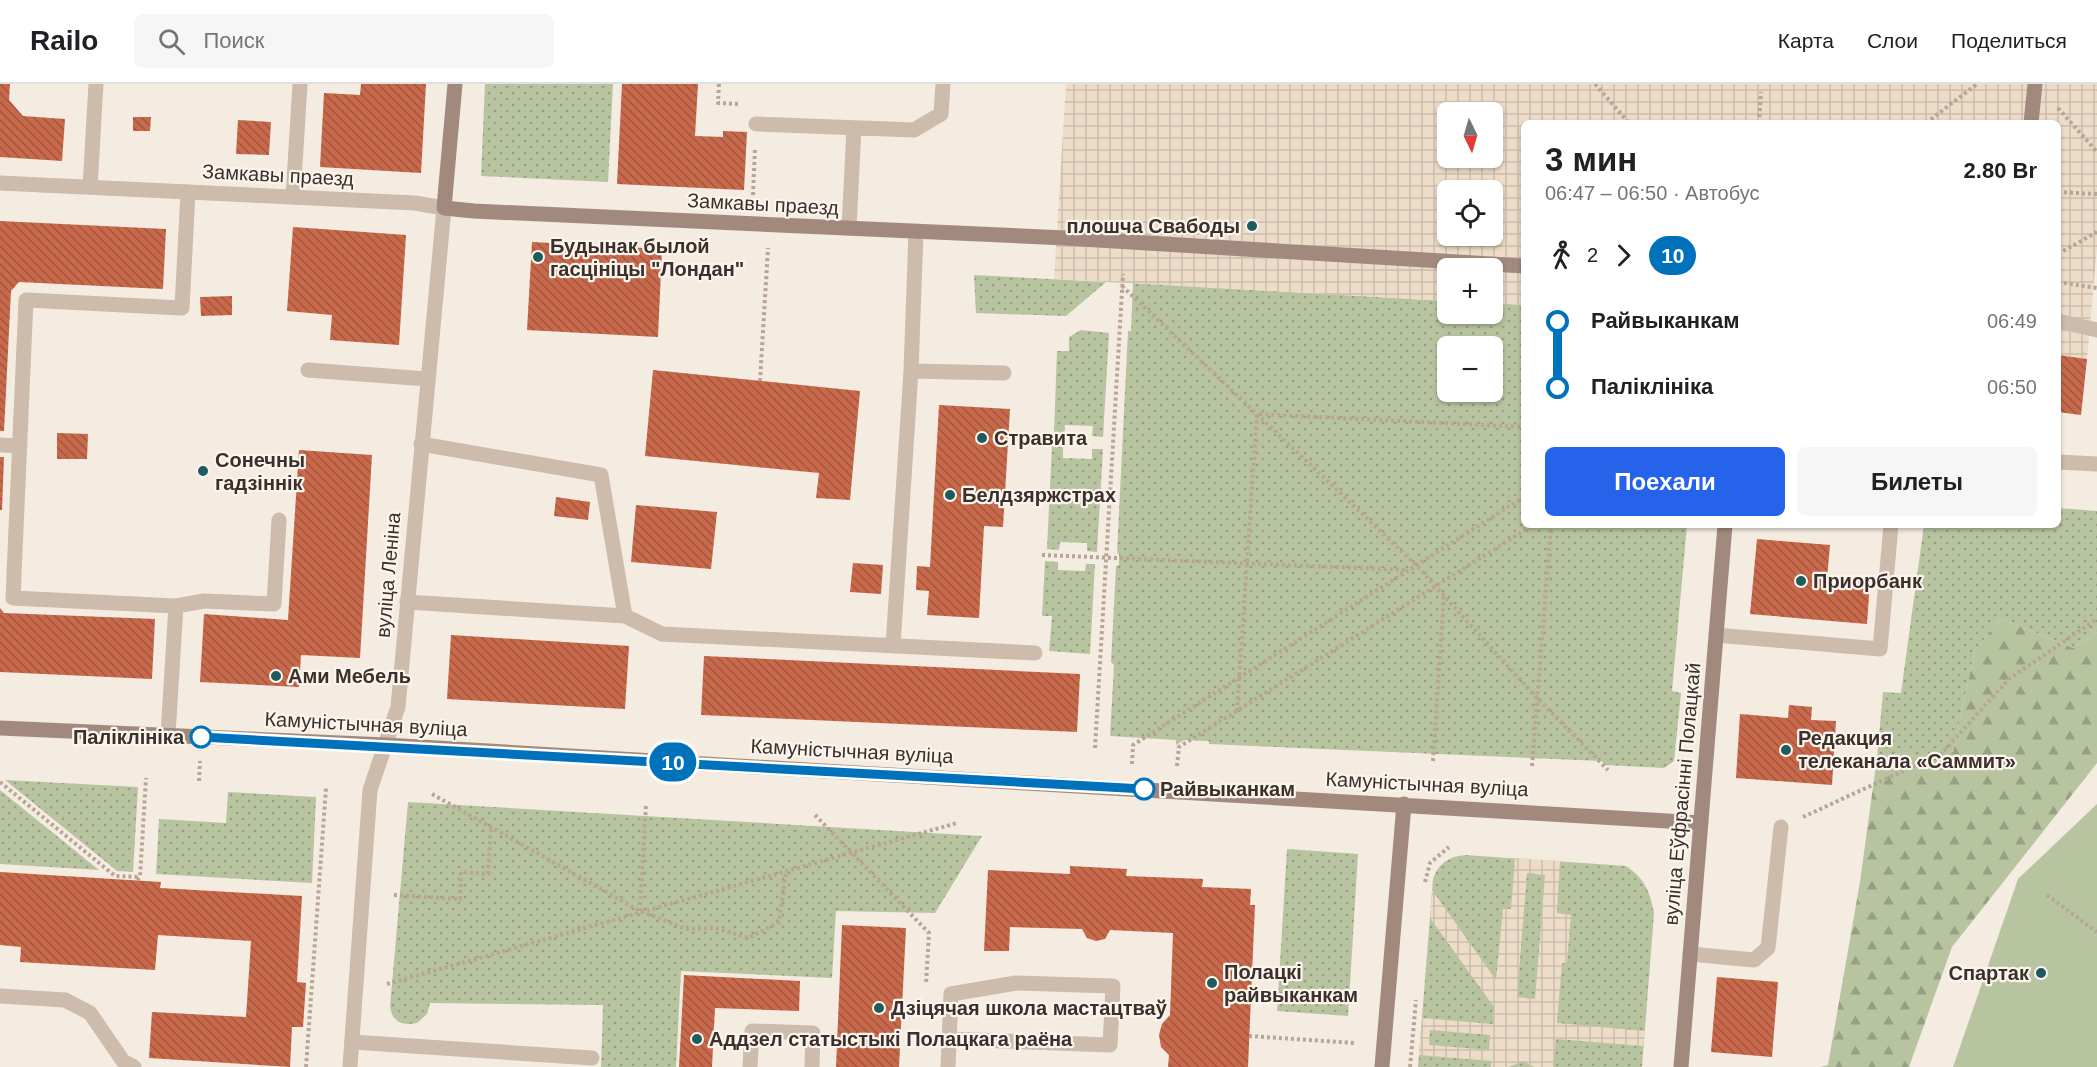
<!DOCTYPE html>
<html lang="ru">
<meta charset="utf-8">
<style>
body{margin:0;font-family:Helvetica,sans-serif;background:#f6f6f6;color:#202124;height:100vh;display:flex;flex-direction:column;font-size:22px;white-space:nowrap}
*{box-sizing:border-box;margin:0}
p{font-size:20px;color:#757577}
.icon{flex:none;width:33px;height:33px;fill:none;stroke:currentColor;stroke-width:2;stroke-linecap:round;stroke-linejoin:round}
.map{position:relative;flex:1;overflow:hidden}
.panel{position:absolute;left:1521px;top:36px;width:540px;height:408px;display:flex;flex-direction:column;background:#fff;border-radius:9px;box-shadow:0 2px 4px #0004}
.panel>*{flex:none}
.badge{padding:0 12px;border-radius:20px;font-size:21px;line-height:39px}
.needle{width:39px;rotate:175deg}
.controls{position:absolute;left:1437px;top:18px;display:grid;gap:12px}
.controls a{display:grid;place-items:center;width:66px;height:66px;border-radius:9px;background:#fff;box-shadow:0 2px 4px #0004;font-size:30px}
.map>.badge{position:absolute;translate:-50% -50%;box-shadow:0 0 0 3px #fff}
.legs{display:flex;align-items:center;gap:9px;height:66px;padding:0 24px;font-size:20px}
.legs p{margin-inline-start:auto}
.overview{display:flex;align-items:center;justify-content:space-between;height:102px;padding:0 24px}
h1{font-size:33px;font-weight:700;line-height:45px}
.cta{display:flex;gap:12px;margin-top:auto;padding:12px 24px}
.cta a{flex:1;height:69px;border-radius:9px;background:#2563eb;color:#fff;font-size:24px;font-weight:700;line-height:69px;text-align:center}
.cta a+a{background:#f6f6f6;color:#202124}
ul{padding:0 24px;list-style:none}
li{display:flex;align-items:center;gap:21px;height:66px;font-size:22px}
li i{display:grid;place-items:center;width:9px;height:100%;margin:0 8px;background:currentColor}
li i::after{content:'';width:15px;height:15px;margin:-8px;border:4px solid;border-radius:50%;background:#fff}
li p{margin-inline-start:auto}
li:first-child i{background:linear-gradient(#0000 50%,currentColor 0)}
li:last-child i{background:linear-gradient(currentColor 50%,#0000 0)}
header{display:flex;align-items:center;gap:36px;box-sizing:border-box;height:84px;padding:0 30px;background:#fff;border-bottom:2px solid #e0e0e0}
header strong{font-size:28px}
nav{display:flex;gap:33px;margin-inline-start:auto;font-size:21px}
.search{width:420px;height:54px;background:#f6f6f6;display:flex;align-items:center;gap:15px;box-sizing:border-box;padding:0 21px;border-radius:9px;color:#757577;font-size:22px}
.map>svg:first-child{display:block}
.grass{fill:url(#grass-dots);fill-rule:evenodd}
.forest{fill:url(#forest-firs)}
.pitch{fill:#b8c4a0}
.plaza{fill:url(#plaza-grid);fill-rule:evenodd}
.building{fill:url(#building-back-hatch)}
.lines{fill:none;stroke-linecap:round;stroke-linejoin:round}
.path{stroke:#b9a596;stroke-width:4;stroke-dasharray:3 3;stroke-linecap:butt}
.lane{stroke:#cdbbac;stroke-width:15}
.street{stroke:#cdbbac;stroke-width:15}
.secondary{stroke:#a18a7d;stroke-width:15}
.line-1-casing{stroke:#fff;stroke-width:14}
.line-1{stroke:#0072bc;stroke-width:9}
.poi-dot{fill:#1f5a5e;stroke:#fbf5ee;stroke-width:2}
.stop-1-dot{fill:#fff;stroke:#0072bc;stroke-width:3}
.labels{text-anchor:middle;stroke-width:4.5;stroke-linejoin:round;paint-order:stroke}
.street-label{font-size:20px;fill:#3b302b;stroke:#fbf5ee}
.poi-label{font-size:20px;font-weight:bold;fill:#3b302b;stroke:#fbf5ee;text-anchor:start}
.stop-label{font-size:20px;font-weight:bold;fill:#3b302b;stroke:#fbf5ee;text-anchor:end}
</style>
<header>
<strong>Railo</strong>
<div class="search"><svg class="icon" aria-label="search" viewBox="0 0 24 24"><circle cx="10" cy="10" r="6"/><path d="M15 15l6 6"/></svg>Поиск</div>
<nav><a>Карта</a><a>Слои</a><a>Поделиться</a></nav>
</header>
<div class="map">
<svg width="2097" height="983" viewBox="0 0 2097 983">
<defs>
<pattern id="grass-dots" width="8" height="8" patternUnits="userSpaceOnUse" patternTransform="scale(1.5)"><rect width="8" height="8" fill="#b8c4a0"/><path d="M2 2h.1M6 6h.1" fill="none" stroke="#97a083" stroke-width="1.8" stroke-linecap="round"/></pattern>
<pattern id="forest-firs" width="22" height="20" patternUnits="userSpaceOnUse" patternTransform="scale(1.5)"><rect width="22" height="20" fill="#b8c4a0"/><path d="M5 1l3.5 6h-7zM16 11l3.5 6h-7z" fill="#97a083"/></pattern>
<pattern id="plaza-grid" width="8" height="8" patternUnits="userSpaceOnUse" patternTransform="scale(1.5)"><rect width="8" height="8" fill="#ecdcc8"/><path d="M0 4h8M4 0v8" fill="none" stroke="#cbbdac"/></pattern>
<pattern id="building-back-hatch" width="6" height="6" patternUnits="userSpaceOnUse" patternTransform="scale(1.5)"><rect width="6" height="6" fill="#c8694b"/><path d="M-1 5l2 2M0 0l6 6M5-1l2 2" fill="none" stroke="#a4573f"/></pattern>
</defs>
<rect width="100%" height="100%" fill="#f4ebe1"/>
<path class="grass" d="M485,0H613L608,98L481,92Z
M974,191L1106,198L1066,232L976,229Z
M1133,199L1447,217L1448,230H1492L1493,219L1524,221V441H1687L1672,607L1681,609L1674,677L1664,684L1605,681L1602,677L1209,660V657L1184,656L1176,661V656L1110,652L1114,581L1111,578L1116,482L1119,481V470L1117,469L1128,247H1131ZM1448,262H1492V308H1448Z
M1081,246L1109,249L1103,353L1092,352L1093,342L1065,341L1064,350L1054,349L1057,267H1069V253Z
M1052,362H1063V374L1092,375V365H1103L1097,468L1087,467V459L1060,458L1059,466L1047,465Z
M2058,424L2097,427V548L2073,564L2001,535L1975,566L1953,669L1931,684L1907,668L1877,674L1883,608L1901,609L1924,441H2058Z
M1045,477L1058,478V486L1085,487L1086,480H1095L1090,570L1049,567L1052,532H1042Z
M5,696L138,703L133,788L117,787Z
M0,706L99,786L0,780Z
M228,708L316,713L312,799L156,790L159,735L226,739Z
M408,718L982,752L935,829L836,827L832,894L681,887L676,983H601L603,921L430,919L427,930L417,939C402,942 392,938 390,922Z
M1287,765L1358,770L1348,932L1277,927Z
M1465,771L1626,782C1644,794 1650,807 1654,829L1642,983H1418L1433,795C1439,779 1448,773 1465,771Z"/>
<path class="forest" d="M2001,535L2073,564L2097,548V679L1952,863L1909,983H1821L1828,981L1860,798L1877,674L1907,668L1931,683L1953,669L1975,566Z"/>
<path class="pitch" d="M2097,720V983H1953L2018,795Z"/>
<path class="plaza" d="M1066,0H2097V163L2087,275L2058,271V39H1524V221L1493,219L1492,184H1448L1447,217L1054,195ZM1448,28H1492V74H1448ZM1448,106H1492V152H1448Z
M1515,774L1560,777L1557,829L1571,831L1567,879H1562L1557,939L1645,947L1643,962L1556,955L1553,983H1534L1523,977L1509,983H1491V977L1419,971L1422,934L1493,940L1494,923L1430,834L1432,806L1496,896L1503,825H1511ZM1527,789L1545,791L1535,915L1517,913ZM1430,946L1490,951L1489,966L1429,961Z"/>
<path class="building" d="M0,0H10L9,16L23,32L65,35L62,77L0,73Z
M361,0H426L421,89L320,83L324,9L360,11Z
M622,0H698L695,52L723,53V47L747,48L744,106L617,100Z
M133,33H151L150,47H133Z
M238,36L271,38L269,71L236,70Z
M0,137L166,145L163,205L19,198L11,207L4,347H0Z
M293,143L406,151L399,261L330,256L332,231L287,227Z
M532,158L662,165L658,253L527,246Z
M232,212V231L201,232L200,213Z
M2058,271L2087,275L2081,331L2058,328Z
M653,286L860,307L850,416L816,414L819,389L645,372Z
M939,321L1010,325L1003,443L984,442L979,534L927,531L929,507L916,506L917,482L930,483Z
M57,349L88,350L87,375H57Z
M299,366L372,371L360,574L301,571L299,603L200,598L204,530L288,536Z
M0,373H4L2,426H0Z
M556,413L590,418L588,436L554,432Z
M636,421L717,428L711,485L631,478Z
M1807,441H1824L1823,444L1807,443Z
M1757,455L1830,461L1827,495L1870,498L1867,540L1750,530Z
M853,479L883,481L881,510L850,508Z
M0,524L4,529L155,535L152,595L0,588Z
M451,551L629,562L625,625L447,615Z
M704,572L1080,590L1077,648L701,631Z
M1789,621L1812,623L1811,636L1836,637L1832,701L1736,694L1740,630L1788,634Z
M1070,782L1127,785L1126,792L1203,795L1202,803L1251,805L1250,821H1255L1248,983H1168L1169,971L1161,963L1159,951L1162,940L1170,931L1173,849L1110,846L1105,855L1096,857L1087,854L1082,845L1010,843L1009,867H984L988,786L1070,790Z
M0,788L161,798L160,804L302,812L297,898L306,899L303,943H292L290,983L149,974L152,928L246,933L251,857L158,851L155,886L20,878L21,863L0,861Z
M842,841L906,844L899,983H836Z
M684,891L800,897L799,927L715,924L712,983H679Z
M1717,893L1778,898L1772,973L1711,968Z"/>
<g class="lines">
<path class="path" d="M719,0L718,19L740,20
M1595,0L1629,39
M2058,24L2097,68
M1759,39L1761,8
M1926,39L1977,0
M2058,108L2097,110
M753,111L755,63
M2058,170L2097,148
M2058,198L2097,204
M1122,202L1416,481L1536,613L1608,686
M760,297L768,164
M1042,471L1407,486
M1237,627L1257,330L1524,343
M1095,664L1123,190
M1433,677L1444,511
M1132,680L1133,661L1524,413
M1177,682L1179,663L1533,441
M1532,682L1551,441
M199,697L200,677
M0,698L115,792L140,793
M432,710L640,827L686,845L715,844L749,854L779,838L786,787
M815,731L929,849L926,900
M1803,733L1942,669L2009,595L2097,535
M137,796L140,793L146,694
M1425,798L1430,779L1449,763
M394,811L460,815L461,788L488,790L491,743
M2047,811L2097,848
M640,827L646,721
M387,900L957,739
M1249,952L1355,959
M306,983L326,704
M1410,983L1416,916"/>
<path class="lane" d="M756,40L914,46L941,30L943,0
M90,103L96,0
M188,108L182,224L26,216L13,514L176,522L204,517L274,520L279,436
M293,113L300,0
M849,144L854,44
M308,286L427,295
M911,287L1004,289
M421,360L601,391L625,532
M0,361L20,362
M2058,378L2097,380
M407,518L625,532L662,550L1035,569
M1716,551L1880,565L1891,441
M893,562L911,287L916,148
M168,651L176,522
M1690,870L1754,876L1768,864L1781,743
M0,912L65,916L90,929L123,977L134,983
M352,958L592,974
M750,983L752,947L813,949L812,983
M948,983L951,910L1016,899L1113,902L1110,961L949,955"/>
<path class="street" d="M0,99L415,119L444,124L398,623L370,706L350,983
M2058,237L2097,246"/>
<path class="secondary" d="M455,0L444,124L474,127L1065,154L1524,182
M2031,39L2035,0
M0,644L386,661L1701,739
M1382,983L1404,720
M1681,983L1725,441"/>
</g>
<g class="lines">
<defs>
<path id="line-1" d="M201,653L1144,705"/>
</defs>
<use href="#line-1" class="line-1-casing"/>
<use href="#line-1" class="line-1"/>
</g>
<g class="poi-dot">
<circle cx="1252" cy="142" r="6"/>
<circle cx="538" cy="173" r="6"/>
<circle cx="982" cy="354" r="6"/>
<circle cx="203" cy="387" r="6"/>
<circle cx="950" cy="411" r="6"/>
<circle cx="1801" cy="497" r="6"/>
<circle cx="276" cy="592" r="6"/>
<circle cx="1786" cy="666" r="6"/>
<circle cx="2041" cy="889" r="6"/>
<circle cx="1212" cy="899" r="6"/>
<circle cx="879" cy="924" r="6"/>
<circle cx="697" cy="955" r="6"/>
</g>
<g class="stop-1-dot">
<circle cx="201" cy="653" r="10"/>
<circle cx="1144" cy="705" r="10"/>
</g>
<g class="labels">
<g class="street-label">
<text transform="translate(278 91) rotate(3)" y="7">Замкавы праезд</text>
<text transform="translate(763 120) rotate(3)" y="7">Замкавы праезд</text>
<text transform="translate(388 491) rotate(-85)" y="7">вуліца Леніна</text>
<text transform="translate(366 640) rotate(3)" y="7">Камуністычная вуліца</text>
<text transform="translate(852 667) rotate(3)" y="7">Камуністычная вуліца</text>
<text transform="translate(1427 700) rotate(3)" y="7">Камуністычная вуліца</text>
<text transform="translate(1682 710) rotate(-85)" y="7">вуліца Еўфрасінні Полацкай</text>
</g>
<g class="poi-label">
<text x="1240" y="149" text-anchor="end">плошча Свабоды</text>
<text x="550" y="169">Будынак былой<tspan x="550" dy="23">гасцініцы "Лондан"</tspan></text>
<text x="994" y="361">Стравита</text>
<text x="215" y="383">Сонечны<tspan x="215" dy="23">гадзіннік</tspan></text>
<text x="962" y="418">Белдзяржстрах</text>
<text x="1813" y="504">Приорбанк</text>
<text x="288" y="599">Ами Мебель</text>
<text x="1798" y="661">Редакция<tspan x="1798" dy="23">телеканала «Саммит»</tspan></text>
<text x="1224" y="895">Полацкі<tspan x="1224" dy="23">райвыканкам</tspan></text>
<text x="2029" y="896" text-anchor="end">Спартак</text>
<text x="891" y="931">Дзіцячая школа мастацтваў</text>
<text x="709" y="962">Аддзел статыстыкі Полацкага раёна</text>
</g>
<g class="stop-label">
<text x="184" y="660">Паліклініка</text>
<text x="1160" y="712" text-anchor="start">Райвыканкам</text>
</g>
</g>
</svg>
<div class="controls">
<a><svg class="needle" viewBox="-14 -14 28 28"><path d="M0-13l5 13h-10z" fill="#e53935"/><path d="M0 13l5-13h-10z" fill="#757577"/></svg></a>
<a><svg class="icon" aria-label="locate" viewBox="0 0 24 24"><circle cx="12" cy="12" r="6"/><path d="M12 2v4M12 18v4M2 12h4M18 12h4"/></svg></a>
<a>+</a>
<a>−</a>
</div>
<b class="badge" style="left:673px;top:678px;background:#0072bc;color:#fff">10</b>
<section class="panel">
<div class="overview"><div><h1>3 мин</h1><p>06:47 – 06:50 · Автобус</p></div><b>2.80 Br</b></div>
<div class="legs"><svg class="icon" aria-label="walk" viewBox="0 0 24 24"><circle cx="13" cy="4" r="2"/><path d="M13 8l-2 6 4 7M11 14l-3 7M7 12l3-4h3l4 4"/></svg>2<svg class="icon" aria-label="forward" viewBox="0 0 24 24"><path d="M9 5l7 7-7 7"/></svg><b class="badge" style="background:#0072bc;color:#fff">10</b></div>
<ul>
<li><i style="color:#0072bc"></i><b>Райвыканкам</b><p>06:49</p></li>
<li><i style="color:#0072bc"></i><b>Паліклініка</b><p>06:50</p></li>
</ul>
<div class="cta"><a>Поехали</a><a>Билеты</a></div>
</section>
</div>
